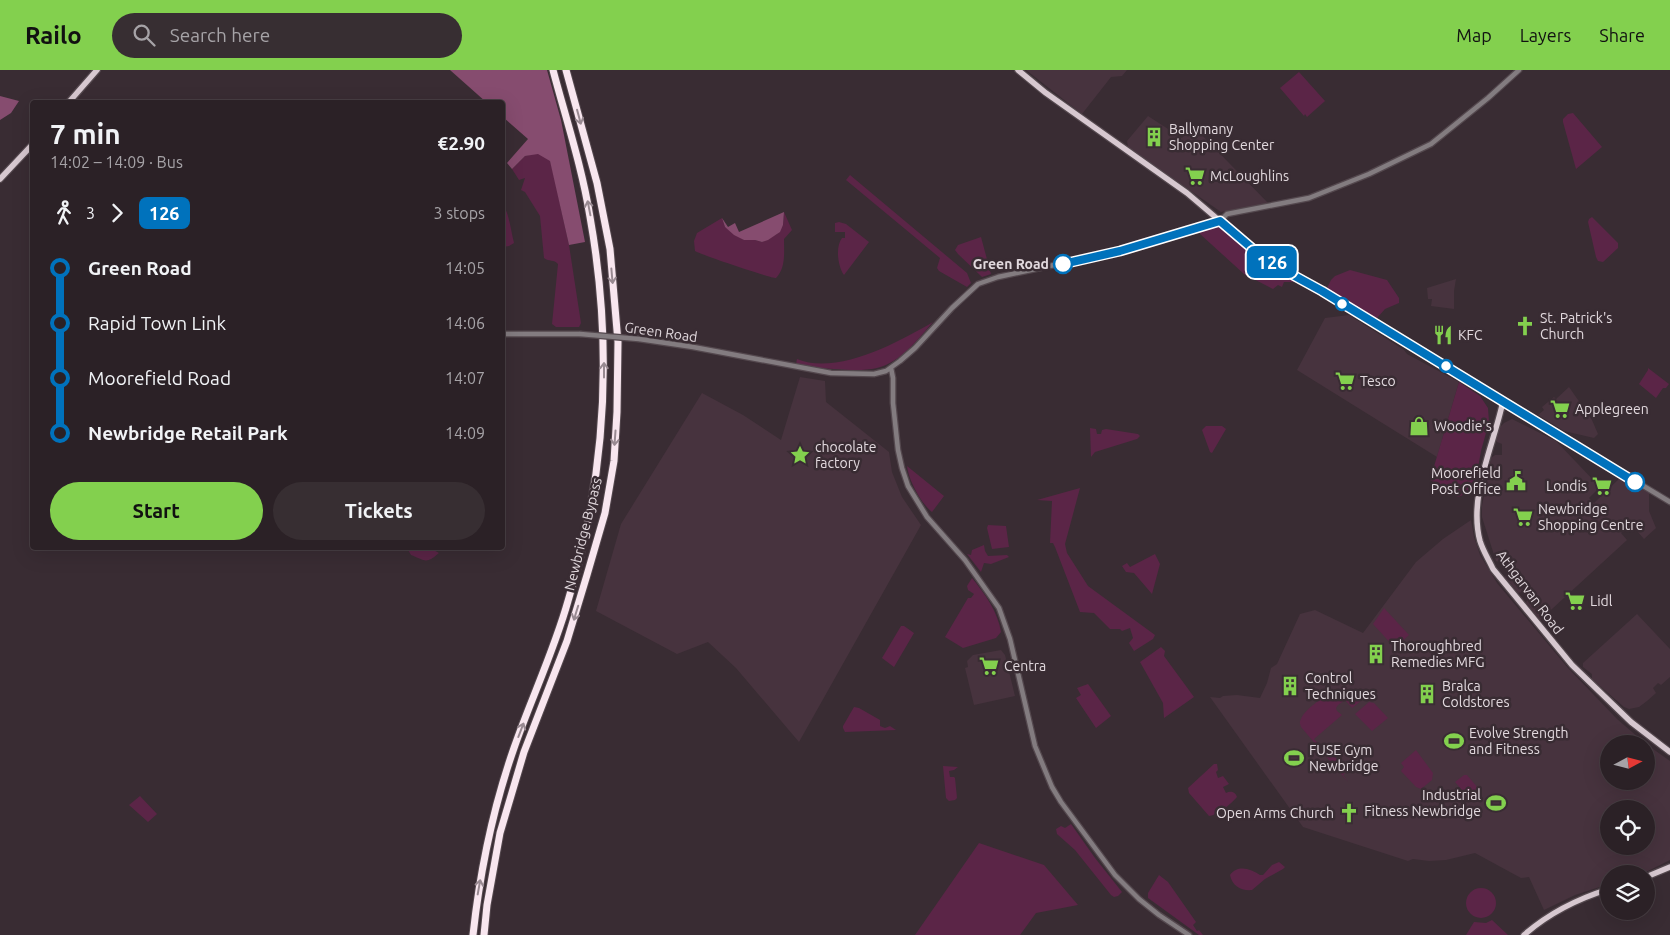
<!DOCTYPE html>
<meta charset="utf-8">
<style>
body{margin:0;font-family:Ubuntu,sans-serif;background:#372e32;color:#f1f3f6;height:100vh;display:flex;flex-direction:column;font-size:19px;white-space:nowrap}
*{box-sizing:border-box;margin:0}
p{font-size:16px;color:#a6a3a7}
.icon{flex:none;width:28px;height:28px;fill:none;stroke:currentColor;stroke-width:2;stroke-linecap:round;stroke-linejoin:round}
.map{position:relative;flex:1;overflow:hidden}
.side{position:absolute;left:30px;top:30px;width:475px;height:450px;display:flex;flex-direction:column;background:#2b2126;border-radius:5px;box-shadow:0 5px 20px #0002,0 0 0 1px #473e43}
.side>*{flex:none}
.badge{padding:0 10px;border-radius:8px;font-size:18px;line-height:32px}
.needle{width:32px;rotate:83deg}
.controls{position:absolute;left:1600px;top:665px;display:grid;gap:10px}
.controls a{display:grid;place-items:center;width:55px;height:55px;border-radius:50%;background:#2b2126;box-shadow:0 5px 20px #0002,0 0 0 1px #473e43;font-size:25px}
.map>.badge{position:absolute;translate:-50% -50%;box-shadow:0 0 0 2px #fff}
.legs{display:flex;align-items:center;gap:8px;height:55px;padding:0 20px;font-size:16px}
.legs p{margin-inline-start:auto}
.head{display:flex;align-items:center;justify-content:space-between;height:85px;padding:0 20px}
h1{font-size:28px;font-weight:700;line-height:38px}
.primary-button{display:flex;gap:10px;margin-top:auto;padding:10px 20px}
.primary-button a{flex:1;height:58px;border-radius:30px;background:#83d04e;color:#111;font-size:20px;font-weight:700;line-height:58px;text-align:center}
.primary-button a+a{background:#372e32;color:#f1f3f6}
ul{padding:0 20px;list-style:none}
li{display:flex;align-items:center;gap:18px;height:55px;font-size:19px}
li i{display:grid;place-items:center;width:8px;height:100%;margin:0 6px;background:currentColor}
li i::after{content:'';width:12px;height:12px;margin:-6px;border:4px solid;border-radius:50%;background:#2b2126}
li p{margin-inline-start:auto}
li:first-child i{background:linear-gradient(#0000 50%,currentColor 0)}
li:last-child i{background:linear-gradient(currentColor 50%,#0000 0)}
header{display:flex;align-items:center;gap:30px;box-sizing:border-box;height:70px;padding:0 25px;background:#83d04e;color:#111}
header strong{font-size:24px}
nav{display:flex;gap:28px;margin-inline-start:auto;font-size:18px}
.search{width:350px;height:45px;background:#372e32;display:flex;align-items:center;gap:12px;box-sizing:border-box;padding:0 18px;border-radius:28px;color:#a6a3a7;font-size:19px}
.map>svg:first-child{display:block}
.built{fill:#47333e;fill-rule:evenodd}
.green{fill:#5b2547}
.forest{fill:#864c6f}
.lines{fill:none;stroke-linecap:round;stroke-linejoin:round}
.minor-casing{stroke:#54484e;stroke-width:7}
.major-casing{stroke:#54484e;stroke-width:8}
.highway-casing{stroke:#54484e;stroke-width:9}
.minor{stroke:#837c80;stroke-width:4.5}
.major{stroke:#d7c8d0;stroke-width:5.5}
.highway{stroke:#f8e6ef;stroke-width:7}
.minor-bridge-casing{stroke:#54484e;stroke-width:7;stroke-linecap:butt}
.minor-bridge{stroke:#837c80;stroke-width:4.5}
.oneway{stroke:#988991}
.line-1-casing{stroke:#fff;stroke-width:11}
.line-1{stroke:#0072bc;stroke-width:8}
.stop-1-dot{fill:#fff;stroke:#0072bc;stroke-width:2.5}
.labels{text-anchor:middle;stroke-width:5;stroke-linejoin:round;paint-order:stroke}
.poi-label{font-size:14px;fill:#e2d9de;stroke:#392c33;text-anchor:start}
.stop-label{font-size:14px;font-weight:bold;fill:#e2d9de;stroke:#392c33;text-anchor:end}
.street-label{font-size:14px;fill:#e2d9de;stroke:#392c33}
</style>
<header>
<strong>Railo</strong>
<div class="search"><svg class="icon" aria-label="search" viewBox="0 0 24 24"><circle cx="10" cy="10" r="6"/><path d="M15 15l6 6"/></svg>Search here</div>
<nav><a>Map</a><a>Layers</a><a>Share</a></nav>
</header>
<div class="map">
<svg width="1670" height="865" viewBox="0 0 1670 865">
<rect width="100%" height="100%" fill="#392c33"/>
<path class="built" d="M1026,0H1127L1122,6L1111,7L1082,44Z
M1148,46L1182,68L1193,56L1268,133L1221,142L1128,77L1127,71Z
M1456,209L1454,221V239L1431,236L1432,229H1428L1427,218Z
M1349,245L1404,280L1407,284L1459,312L1437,387L1297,300L1325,248Z
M800,307L825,311L826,332L889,382L892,402L902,427L921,455L799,672L736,598L708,572L677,584L596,541L621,454L702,323L743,345L781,370Z
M1569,317L1592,350L1598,364L1594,368L1564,361L1538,345L1544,340L1542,337L1554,327L1556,329Z
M1512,349L1556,371L1598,415L1597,420L1589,428L1594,433L1621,407L1649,423V441L1656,458L1644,469L1631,454L1621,463L1627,470L1540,550L1526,533L1529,525L1525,521L1518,523L1505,507L1508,502L1499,492L1496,491L1482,447V436L1491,388L1495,385H1502V374L1497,372L1496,370L1499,358L1504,353Z
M1471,450L1474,467L1480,485L1497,513L1568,598L1617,649L1646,674H1609V711H1646V674L1670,691V790L1642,804H1609V814L1575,825L1544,840L1529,807L1521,808L1475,783L1446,790L1429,791L1413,789L1408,791L1303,757L1210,627L1220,628L1223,626L1237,625L1260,628L1267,613L1271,598L1277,594L1300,544L1315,540L1363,563L1416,492L1443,469ZM1609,739H1646V776H1609Z
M1637,544L1670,579V607L1661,615L1658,613L1653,618L1656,623L1647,631L1639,637L1629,639L1624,637L1592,609V604L1583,597V593Z
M1001,580L1005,585L1015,626L974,635L965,598L968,597L967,591L973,585Z"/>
<path class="green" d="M1299,2L1325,31L1307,47L1305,44L1304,46L1280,18Z
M1573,43L1602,77L1576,99L1563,52V49L1568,44Z
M538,83L550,90L553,102L569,175L581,253L579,257H556L552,254L558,194C554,189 549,192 544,188L540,146L525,122L521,120L525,108L519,110L512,99L525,86Z
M850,105L967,203L971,213L967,217L939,201L937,198L940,188L846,110Z
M502,133C509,142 511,161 514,173L509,176L503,177Z
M784,142L792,160L784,169C784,182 786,198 776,208C770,208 699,184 695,181L694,171L697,163L722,148L725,157L744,170H755L762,172L777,164L783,155Z
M1592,147L1618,173V178L1603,192L1598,191L1596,187L1588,152L1589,149Z
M839,152L846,154L869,172L844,205C838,197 835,177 842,168H845V162H835V153Z
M1214,157H1219L1251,183L1295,212H1284L1282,217L1278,215L1273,219L1244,204L1200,164V162Z
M981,167L991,204L982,207L958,184L955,180L958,175Z
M1350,200L1387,210L1399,228V233L1385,239L1377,248L1371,247L1348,232L1349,230L1342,227L1341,228L1328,220L1327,218L1331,210L1335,206Z
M933,252C918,269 900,293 877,298C864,301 848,300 834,299C822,298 807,298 796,294L797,289C836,306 899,272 933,252Z
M1648,298L1669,314L1666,318H1663L1656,328L1639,314L1648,300Z
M1459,312L1480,326L1488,338L1489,352L1481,381L1473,425H1463L1458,427L1430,410Z
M1206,356H1222L1226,359L1212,383L1210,382L1202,360Z
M1090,358L1096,359L1097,364H1101L1102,360L1106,359L1138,364L1140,366L1137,369L1095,382L1091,387Z
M907,396L944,426L932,442C921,433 909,411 907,396Z
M1080,418L1065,474L1067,483L1088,516L1155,565L1153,569L1134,581L1129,573L1133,568L1130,558L1122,561L1120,559H1110L1094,543L1080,542L1055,477L1053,473H1050L1052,431L1037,430Z
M988,455L1006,456L1009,477L992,479L987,458Z
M984,475L985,481L988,486L1007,485L1009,487L991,494L984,493L981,502L967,484L971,485L972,480Z
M407,478H430L439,483C426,494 426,491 411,485Z
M1155,484L1160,494L1152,524L1134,503L1126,502L1122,496L1127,493L1130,497Z
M972,508C985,524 998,542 1001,562L996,568L963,578L945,567L968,528H971L974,524L968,520L967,516Z
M1384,538L1409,565L1395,578L1373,554Z
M901,556H904L914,563L894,597L882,588Z
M1161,577L1165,581L1164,586L1194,627L1164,648L1163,633L1140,592Z
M1088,614L1111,646L1096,658L1076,628L1081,625L1077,618Z
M1343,618L1359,621L1367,626L1352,638L1345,630L1338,635L1336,638L1337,641L1342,645L1314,669L1331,688L1334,686L1348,700L1343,705L1348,712L1301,657C1300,653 1299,653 1301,649C1305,638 1332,620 1343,618Z
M1369,632L1374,633L1388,648L1372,661L1355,644Z
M854,637L859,638L880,650V656L885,658L890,656L896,660L845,662L843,658V656Z
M1416,680L1433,703L1432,710L1421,719L1416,717L1401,701L1404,697L1401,693Z
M1214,694H1217L1218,700L1216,702L1218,708L1223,706L1229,714L1223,717L1226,723C1230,721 1235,721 1237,727C1231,734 1218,745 1209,746L1189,723L1188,718Z
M943,696L958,697L954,700L949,701L950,707H954L955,708L957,728L955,730L949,731L946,728Z
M1464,705H1467L1478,718L1468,727L1455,712Z
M140,726L157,744L148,752L129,735Z
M1071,754L1095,788L1122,822L1118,826L1114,827L1111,825L1075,780L1057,764L1056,759L1061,756L1065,758Z
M979,773L1044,795L1078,835L1036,843L1020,865H915Z
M1279,792L1285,797L1283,799L1265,809L1252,820C1241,821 1232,816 1230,805C1238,794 1251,799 1260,805H1263L1272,795Z
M1159,805L1168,812L1196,852L1193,855L1197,861L1199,860L1203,865H1199L1148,828V823Z
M1466 833a15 15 0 1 1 30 0a15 15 0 1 1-30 0Z
M1492,850L1508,865H1466L1474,852L1486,853Z"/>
<path class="forest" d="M450,0H547L561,50L585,172L569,175L550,91L538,84L525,86L512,99L507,93L528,69L503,47L502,32H486Z
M0,26L19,31L11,43L0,50Z
M784,142L783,155L780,162L768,170L762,172L755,170H744L734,165L725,157L722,148L728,157L735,153L739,162Z"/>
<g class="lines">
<defs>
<path id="minor" d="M502,264H580
M639,269L693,277L831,303L874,304L886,301L900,291L915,278L952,238L978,214L998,207L1120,181L1220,151L1227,144L1309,128L1369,104L1431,74L1488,28L1519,0
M891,298L893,308V333L898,380L902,398L908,416L927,447L965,490L999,538L1010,569L1035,676L1052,717L1061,732L1115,805L1139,829L1159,845L1189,865
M1503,331L1670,432"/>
<path id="major" d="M1018,0L1046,23L1187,123L1254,180L1291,204L1322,221L1503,331C1494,375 1468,426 1480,471C1483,481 1489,490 1493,499L1572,595L1631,652L1670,682
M69,32L97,0
M0,109L32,75
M1646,807L1670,797
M1524,865C1549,843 1577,829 1609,819"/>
<path id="highway" d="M473,865C480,801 493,738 514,678C531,629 554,581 568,531C606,406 613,276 590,147C582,97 566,49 553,0
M484,865L487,835L500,763L524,682L567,571L587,505L605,443L614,391L617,342L618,272L610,179L597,113L566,0"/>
</defs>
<use href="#minor" class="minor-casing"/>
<use href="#major" class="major-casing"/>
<use href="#highway" class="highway-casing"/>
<use href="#minor" class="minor"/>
<use href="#major" class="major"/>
<use href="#highway" class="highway"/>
<defs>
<path id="minor-bridge" d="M580,264L639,269"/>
</defs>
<use href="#minor-bridge" class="minor-bridge-casing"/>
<use href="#minor-bridge" class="minor-bridge"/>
</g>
<defs><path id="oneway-shaft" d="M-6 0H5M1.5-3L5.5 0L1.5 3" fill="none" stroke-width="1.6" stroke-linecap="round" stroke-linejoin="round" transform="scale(1.25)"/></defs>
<g class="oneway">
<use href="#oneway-shaft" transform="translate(579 47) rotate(75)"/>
<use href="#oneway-shaft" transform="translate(589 138) rotate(-101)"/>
<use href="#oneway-shaft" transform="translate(612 206) rotate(85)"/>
<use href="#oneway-shaft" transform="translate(604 300) rotate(-90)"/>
<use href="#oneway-shaft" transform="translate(615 368) rotate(94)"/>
<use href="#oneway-shaft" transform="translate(576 543) rotate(107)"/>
<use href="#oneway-shaft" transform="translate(521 660) rotate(-69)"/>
<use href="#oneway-shaft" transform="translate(479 817) rotate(-80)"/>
</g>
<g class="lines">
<defs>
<path id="line-1" d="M1063,194L1120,181L1220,151L1254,180L1291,204L1322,221L1635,412"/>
</defs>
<use href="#line-1" class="line-1-casing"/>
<use href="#line-1" class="line-1"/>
</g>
<defs>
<symbol id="building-bare" viewBox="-9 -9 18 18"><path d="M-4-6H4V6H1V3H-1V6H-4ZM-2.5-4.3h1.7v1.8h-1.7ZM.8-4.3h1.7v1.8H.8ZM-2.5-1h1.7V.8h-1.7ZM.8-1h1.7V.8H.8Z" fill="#83d04e" stroke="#392c33" stroke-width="2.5" paint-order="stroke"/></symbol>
<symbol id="supermarket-bare" viewBox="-9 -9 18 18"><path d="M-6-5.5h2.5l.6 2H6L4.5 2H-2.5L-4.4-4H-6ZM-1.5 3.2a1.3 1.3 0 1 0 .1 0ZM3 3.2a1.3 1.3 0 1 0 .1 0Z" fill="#83d04e" stroke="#392c33" stroke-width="2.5" paint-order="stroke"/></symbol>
<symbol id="church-bare" viewBox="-9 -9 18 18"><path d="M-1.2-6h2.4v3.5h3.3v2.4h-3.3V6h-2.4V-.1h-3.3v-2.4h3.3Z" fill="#83d04e" stroke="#392c33" stroke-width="2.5" paint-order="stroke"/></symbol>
<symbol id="restaurant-bare" viewBox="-9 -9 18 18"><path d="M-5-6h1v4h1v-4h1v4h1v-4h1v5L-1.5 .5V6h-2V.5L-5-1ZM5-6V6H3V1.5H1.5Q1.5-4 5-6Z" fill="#83d04e" stroke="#392c33" stroke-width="2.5" paint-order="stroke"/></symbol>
<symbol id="shop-bare" viewBox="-9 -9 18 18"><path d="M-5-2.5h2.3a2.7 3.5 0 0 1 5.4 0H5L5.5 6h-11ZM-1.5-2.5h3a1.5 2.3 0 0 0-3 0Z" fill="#83d04e" stroke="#392c33" stroke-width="2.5" paint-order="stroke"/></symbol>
<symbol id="sight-bare" viewBox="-9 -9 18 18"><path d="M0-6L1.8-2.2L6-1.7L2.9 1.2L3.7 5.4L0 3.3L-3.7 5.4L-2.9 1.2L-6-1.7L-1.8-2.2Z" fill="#83d04e" stroke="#392c33" stroke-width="2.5" paint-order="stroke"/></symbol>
<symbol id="civic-bare" viewBox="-9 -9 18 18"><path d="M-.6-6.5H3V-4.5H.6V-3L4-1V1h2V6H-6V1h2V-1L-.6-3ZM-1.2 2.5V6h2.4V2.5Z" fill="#83d04e" stroke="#392c33" stroke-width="2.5" paint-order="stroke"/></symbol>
<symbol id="stadium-bare" viewBox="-9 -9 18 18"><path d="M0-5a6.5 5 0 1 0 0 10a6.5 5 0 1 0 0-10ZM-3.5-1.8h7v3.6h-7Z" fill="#83d04e" stroke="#392c33" stroke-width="2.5" paint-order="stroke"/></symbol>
</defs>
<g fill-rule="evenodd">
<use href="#building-bare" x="1140" y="53" width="28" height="28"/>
<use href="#supermarket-bare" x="1181" y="92" width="28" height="28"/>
<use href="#church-bare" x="1511" y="242" width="28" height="28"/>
<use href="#restaurant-bare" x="1429" y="251" width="28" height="28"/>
<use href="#supermarket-bare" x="1331" y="297" width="28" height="28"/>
<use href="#supermarket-bare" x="1546" y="325" width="28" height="28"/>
<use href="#shop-bare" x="1405" y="342" width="28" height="28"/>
<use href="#sight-bare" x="786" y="371" width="28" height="28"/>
<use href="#civic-bare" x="1502" y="397" width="28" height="28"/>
<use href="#supermarket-bare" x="1588" y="402" width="28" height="28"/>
<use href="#supermarket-bare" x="1509" y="433" width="28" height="28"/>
<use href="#supermarket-bare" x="1561" y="517" width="28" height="28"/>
<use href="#building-bare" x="1362" y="570" width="28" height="28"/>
<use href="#supermarket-bare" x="975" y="582" width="28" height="28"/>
<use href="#building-bare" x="1276" y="602" width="28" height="28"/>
<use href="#building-bare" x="1413" y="610" width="28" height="28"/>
<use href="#stadium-bare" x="1440" y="657" width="28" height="28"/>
<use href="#stadium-bare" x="1280" y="674" width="28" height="28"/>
<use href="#stadium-bare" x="1482" y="719" width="28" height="28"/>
<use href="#church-bare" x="1335" y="729" width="28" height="28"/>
</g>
<g class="stop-1-dot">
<circle cx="1063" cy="194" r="9"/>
<circle cx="1342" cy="234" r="6"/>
<circle cx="1446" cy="296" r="6"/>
<circle cx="1635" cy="412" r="9"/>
</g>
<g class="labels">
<g class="poi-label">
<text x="1169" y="64">Ballymany<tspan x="1169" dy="16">Shopping Center</tspan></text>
<text x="1210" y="111">McLoughlins</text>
<text x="1540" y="253">St. Patrick's<tspan x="1540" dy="16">Church</tspan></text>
<text x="1458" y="270">KFC</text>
<text x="1360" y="316">Tesco</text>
<text x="1575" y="344">Applegreen</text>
<text x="1434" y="361">Woodie's</text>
<text x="815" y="382">chocolate<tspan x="815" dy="16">factory</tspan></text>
<text x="1501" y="408" text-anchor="end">Moorefield<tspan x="1501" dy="16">Post Office</tspan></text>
<text x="1587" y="421" text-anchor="end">Londis</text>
<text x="1538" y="444">Newbridge<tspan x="1538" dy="16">Shopping Centre</tspan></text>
<text x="1590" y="536">Lidl</text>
<text x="1391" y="581">Thoroughbred<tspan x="1391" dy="16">Remedies MFG</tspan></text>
<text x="1004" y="601">Centra</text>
<text x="1305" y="613">Control<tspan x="1305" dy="16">Techniques</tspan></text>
<text x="1442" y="621">Bralca<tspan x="1442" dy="16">Coldstores</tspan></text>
<text x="1469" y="668">Evolve Strength<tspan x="1469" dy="16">and Fitness</tspan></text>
<text x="1309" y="685">FUSE Gym<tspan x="1309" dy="16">Newbridge</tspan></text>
<text x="1481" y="730" text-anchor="end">Industrial<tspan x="1481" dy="16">Fitness Newbridge</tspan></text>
<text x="1334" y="748" text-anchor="end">Open Arms Church</text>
</g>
<g class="stop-label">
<text x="1049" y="199">Green Road</text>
</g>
<g class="street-label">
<text transform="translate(661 262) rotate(8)" y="5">Green Road</text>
<text transform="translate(583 464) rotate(-76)" y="5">Newbridge Bypass</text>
<text transform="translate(1530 522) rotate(53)" y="5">Athgarvan Road</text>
</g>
</g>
</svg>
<div class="controls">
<a><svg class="needle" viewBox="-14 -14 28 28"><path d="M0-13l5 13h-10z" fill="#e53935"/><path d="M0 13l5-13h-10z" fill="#a6a3a7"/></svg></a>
<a><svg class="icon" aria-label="locate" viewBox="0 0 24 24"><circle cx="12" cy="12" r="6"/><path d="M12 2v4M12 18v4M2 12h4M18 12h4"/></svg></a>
<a><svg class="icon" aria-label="layers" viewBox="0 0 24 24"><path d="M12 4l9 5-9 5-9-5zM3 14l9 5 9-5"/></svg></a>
</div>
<b class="badge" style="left:1272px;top:192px;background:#0072bc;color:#fff">126</b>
<section class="side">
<div class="head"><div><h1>7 min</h1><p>14:02 – 14:09 · Bus</p></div><b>€2.90</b></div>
<div class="legs"><svg class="icon" aria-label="walk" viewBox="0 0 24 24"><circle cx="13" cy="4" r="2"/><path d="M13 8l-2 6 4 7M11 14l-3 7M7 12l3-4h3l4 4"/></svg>3<svg class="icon" aria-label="forward" viewBox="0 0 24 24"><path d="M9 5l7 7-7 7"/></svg><b class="badge" style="background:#0072bc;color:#fff">126</b><p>3 stops</p></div>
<ul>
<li><i style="color:#0072bc"></i><b>Green Road</b><p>14:05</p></li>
<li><i style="color:#0072bc"></i><span>Rapid Town Link</span><p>14:06</p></li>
<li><i style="color:#0072bc"></i><span>Moorefield Road</span><p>14:07</p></li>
<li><i style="color:#0072bc"></i><b>Newbridge Retail Park</b><p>14:09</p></li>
</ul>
<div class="primary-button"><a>Start</a><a>Tickets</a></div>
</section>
</div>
